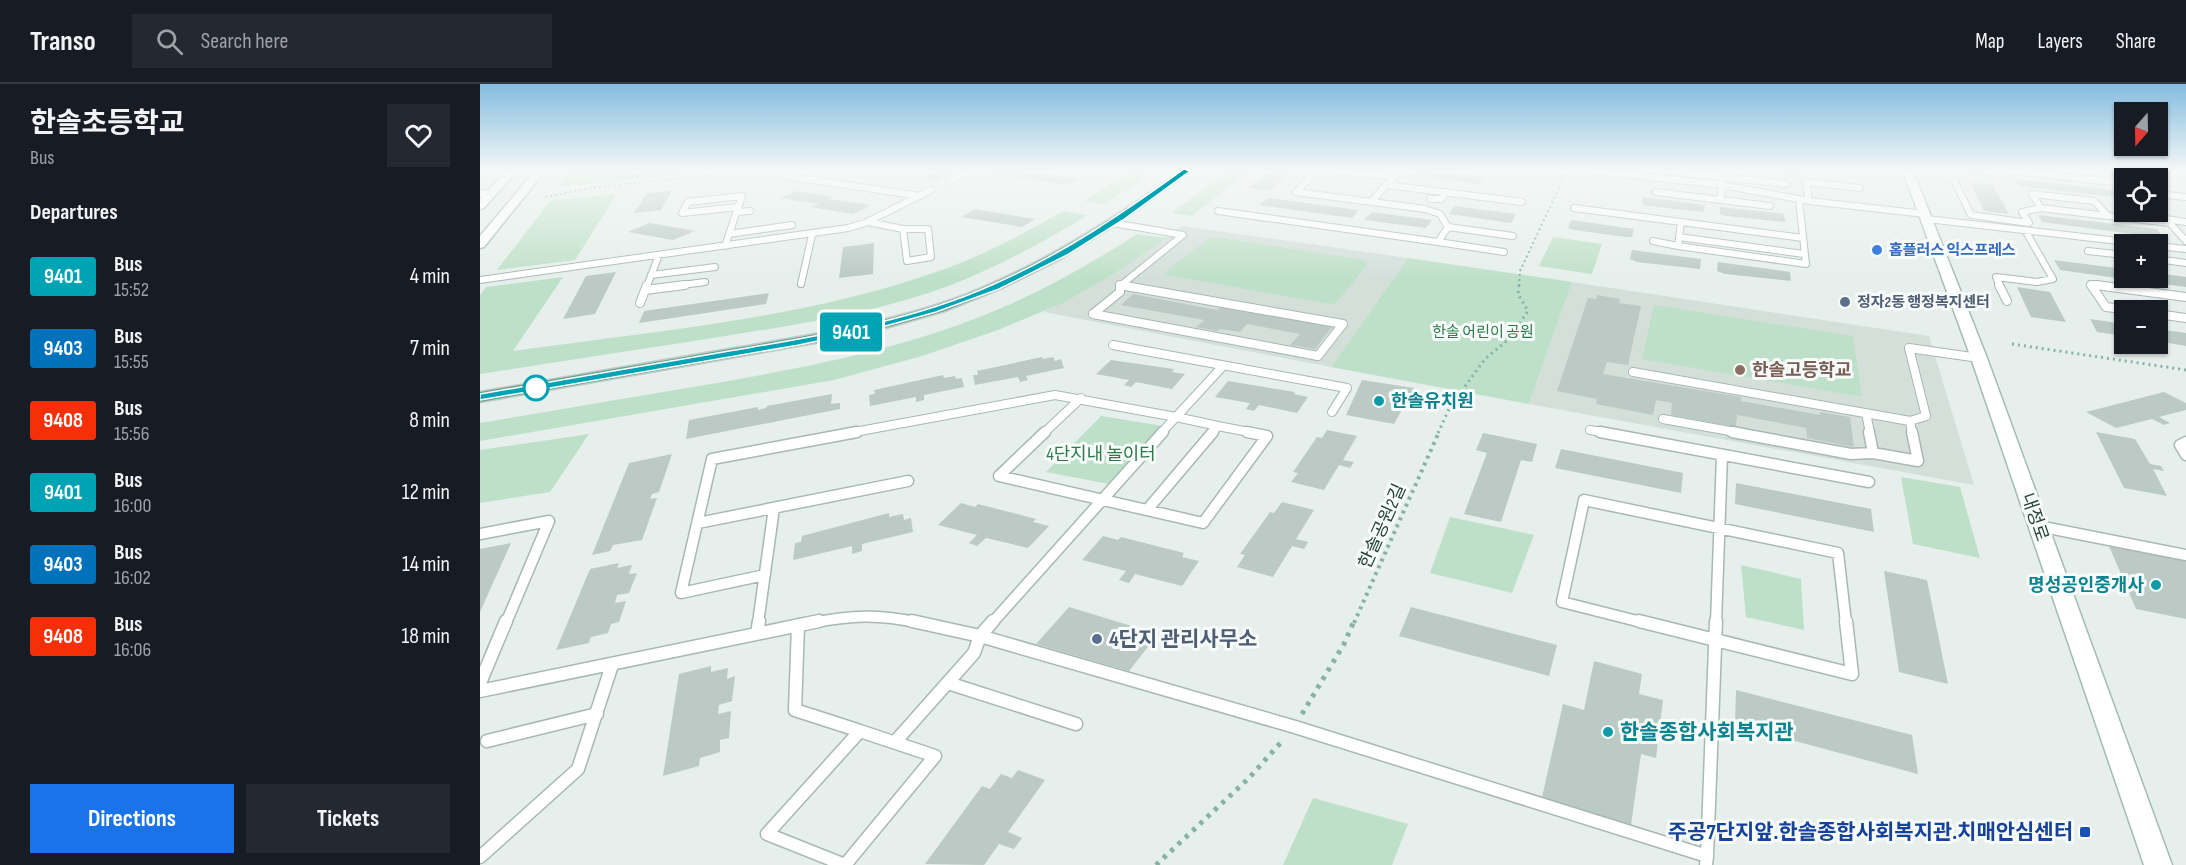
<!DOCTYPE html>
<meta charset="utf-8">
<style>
body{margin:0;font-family:"Sofia Sans Condensed","Noto Sans KR",sans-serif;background:#242831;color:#f1f3f6;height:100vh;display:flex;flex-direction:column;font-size:22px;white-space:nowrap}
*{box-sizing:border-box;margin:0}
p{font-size:20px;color:#9ea1a6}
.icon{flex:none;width:33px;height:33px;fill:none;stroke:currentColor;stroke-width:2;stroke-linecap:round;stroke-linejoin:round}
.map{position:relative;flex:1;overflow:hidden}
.details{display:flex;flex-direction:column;background:#171b24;width:480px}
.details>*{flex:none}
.badge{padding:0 12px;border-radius:4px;font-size:21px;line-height:39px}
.needle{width:39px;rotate:200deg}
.buttons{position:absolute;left:1634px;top:18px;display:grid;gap:12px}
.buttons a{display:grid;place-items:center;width:54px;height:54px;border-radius:0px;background:#171b24;box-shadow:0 2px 4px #0004;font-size:30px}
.map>.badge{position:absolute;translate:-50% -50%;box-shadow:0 0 0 3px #fff}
h2{padding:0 30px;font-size:22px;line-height:54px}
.round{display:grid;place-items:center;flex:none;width:63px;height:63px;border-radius:0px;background:#242831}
.overview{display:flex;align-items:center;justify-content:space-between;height:102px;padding:0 30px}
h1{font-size:28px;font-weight:700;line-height:45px}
.button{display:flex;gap:12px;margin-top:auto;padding:12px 30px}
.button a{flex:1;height:69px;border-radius:0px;background:#1a73e8;color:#fff;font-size:24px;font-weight:700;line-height:69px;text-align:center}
.button a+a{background:#242831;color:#f1f3f6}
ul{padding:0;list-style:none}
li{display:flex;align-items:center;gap:18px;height:72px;padding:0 30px}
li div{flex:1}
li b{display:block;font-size:22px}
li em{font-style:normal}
li .badge{min-width:66px;font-weight:700;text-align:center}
header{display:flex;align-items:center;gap:36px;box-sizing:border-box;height:84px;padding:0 30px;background:#171b24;border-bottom:2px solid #363941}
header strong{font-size:28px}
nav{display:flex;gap:33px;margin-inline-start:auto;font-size:21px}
.search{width:420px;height:54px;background:#242831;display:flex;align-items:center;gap:15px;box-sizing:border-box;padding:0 21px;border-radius:0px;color:#9ea1a6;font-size:22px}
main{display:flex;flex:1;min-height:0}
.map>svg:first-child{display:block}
.built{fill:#d4dfda}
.green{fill:#bfe0c8}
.building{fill:#bbcac4}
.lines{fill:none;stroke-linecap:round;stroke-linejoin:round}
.lane-far3-casing{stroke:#a8b8b2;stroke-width:8}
.lane-far2-casing{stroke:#a8b8b2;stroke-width:10}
.lane-far1-casing{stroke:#a8b8b2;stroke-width:13}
.lane-casing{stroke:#a8b8b2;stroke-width:15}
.secondary-casing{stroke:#a4bbb3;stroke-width:3}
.primary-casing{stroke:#c2cac8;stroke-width:3}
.path-far3{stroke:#86b3a5;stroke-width:2;stroke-dasharray:2 3;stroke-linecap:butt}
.path-far2{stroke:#86b3a5;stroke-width:3;stroke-dasharray:2 4;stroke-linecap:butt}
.path-far1{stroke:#86b3a5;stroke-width:4;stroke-dasharray:3 4.5;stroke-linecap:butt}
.path{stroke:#86b3a5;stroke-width:5;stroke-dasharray:4 6;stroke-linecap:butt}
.lane-far3{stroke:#fff;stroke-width:6}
.lane-far2{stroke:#fff;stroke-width:8}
.lane-far1{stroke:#fff;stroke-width:10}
.lane{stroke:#fff;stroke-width:12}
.secondary{fill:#fff;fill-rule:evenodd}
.primary{fill:#6aa596;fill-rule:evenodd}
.line{fill:#00a3b4;stroke:#fff;stroke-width:1.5}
.shop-dot{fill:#3f7fe0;stroke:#f7fbf9;stroke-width:2}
.service-dot{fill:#5c6f8a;stroke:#f7fbf9;stroke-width:2}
.education-dot{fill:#8d6e63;stroke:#f7fbf9;stroke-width:2}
.stop-dot{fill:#fff;stroke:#00a3b4;stroke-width:3}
.culture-dot{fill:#0f9aa8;stroke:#f7fbf9;stroke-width:2}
.transit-dot{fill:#1a4fb4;stroke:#f7fbf9;stroke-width:2}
.labels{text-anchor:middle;stroke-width:6;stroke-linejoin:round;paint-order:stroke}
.far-shop-label{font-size:15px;font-weight:bold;fill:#366cbe;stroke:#f7fbf9;text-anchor:start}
.far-service-label{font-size:15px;font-weight:bold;fill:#4e5e75;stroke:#f7fbf9;text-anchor:start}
.far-park-label{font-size:15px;fill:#2d7a4b;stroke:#f7fbf9}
.education-label{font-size:18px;font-weight:bold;fill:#785e54;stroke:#f7fbf9;text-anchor:start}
.culture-label{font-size:18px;font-weight:bold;fill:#0d838f;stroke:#f7fbf9;text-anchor:start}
.park-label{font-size:18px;fill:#2d7a4b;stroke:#f7fbf9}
.street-label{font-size:18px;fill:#24423a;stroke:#f7fbf9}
.near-service-label{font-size:21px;font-weight:bold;fill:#4e5e75;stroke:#f7fbf9;text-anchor:start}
.near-culture-label{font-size:21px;font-weight:bold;fill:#0d838f;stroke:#f7fbf9;text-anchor:start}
.near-transit-label{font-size:21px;font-weight:bold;fill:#164399;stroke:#f7fbf9;text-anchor:end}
</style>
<header>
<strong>Transo</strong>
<div class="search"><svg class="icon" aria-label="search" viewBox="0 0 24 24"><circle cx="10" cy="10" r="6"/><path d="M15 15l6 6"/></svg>Search here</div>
<nav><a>Map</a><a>Layers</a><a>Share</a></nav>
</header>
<main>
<section class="details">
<div class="overview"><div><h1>한솔초등학교</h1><p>Bus</p></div><a class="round"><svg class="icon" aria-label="heart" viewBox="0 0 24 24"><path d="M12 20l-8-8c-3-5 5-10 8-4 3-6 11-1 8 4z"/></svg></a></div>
<h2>Departures</h2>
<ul>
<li><span class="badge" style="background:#00a3b4;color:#fff">9401</span><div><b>Bus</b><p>15:52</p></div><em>4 min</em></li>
<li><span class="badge" style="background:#0072bc;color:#fff">9403</span><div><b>Bus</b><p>15:55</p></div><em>7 min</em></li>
<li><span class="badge" style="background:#f72f08;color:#fff">9408</span><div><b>Bus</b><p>15:56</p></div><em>8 min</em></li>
<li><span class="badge" style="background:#00a3b4;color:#fff">9401</span><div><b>Bus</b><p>16:00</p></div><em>12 min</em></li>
<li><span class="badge" style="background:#0072bc;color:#fff">9403</span><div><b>Bus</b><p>16:02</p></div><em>14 min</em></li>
<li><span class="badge" style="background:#f72f08;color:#fff">9408</span><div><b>Bus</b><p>16:06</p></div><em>18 min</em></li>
</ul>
<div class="button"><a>Directions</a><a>Tickets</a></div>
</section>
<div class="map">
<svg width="1706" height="781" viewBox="0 0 1706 781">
<rect width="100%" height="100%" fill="#e6efeb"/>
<path class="built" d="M703,142L928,174L851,283L564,228L637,188Z
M1092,198L1449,252L1494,401L1049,320Z"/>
<path class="green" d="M90,87H233L78,103Z
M651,87H670L663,92L665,95L624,120L604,117Z
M747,87H769L712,132L692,129Z
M137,110L95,176L17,186L70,117Z
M583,127L608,131C564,158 519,182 471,201C394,230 313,241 233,254C155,266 78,278 0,290V211L6,203L83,193L33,267C173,247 323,235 456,188C501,173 543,150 583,127Z
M657,150L687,154L637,188L583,219L518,246L442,272L354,296L0,357V339C73,327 146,314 219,302C323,284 428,265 526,222C572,202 615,177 657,150Z
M735,153L883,176L888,180L856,219L849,220L687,191L684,189L728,155Z
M1073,153L1122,160L1112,190L1059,182Z
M928,174L1092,198L1049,320L851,283Z
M1174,221L1373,252L1382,313L1162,275Z
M621,332L683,342L629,400L566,388Z
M109,350L70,408L0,419V366Z
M1421,393L1480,403L1500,474L1433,460Z
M970,433L1054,451L1032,509L950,489Z
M1261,481L1321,495L1324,546L1266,533Z
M833,714L928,740L912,781H803Z"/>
<path class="building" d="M458,87H477L457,97L442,94Z
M517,87H542L599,95L588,101L510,90Z
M789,87H811L789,107L769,104Z
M935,87H951L1003,93L999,100L931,92Z
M1286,87H1317V92L1286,88Z
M1481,87H1506L1510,93L1483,90Z
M1536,95L1644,107V114L1539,102Z
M1490,98L1513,101L1529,130L1504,127Z
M192,107L181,126L154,129L167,109Z
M316,107L354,113L349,115L391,121L373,130L331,123L339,120L300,114Z
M1163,113L1225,121L1224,128L1168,122L1162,120Z
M788,114L879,126L872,134L779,121Z
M974,122L1036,130L1031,139L969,130Z
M1240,123L1304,130L1305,138L1246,132L1240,130Z
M495,125L555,135L542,143L481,133Z
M892,128L952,136L946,144L884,136Z
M1558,131L1677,145L1683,154L1562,138Z
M1091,136L1154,145L1152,153H1146L1094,146L1088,144Z
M170,139L215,147L193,156L148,148Z
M394,159L393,190L359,194L363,163Z
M1152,166L1221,175L1220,185L1157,178L1150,175Z
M1574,176L1644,185V195L1580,186Z
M1238,178L1310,188L1311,197L1245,190L1237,187Z
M136,188L115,230L83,235L106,192Z
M1677,189L1706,193V203L1645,195L1677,194Z
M1537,203L1570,208L1586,238L1551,233Z
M289,209L286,220L159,239L164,227Z
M653,210L737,226L742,221L852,243L835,265L810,261L820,250L767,240L760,248L740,245L737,247L716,243L724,236L641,221Z
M1117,211L1140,215L1139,219L1161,222L1148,281L1127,278L1123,290L1261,313V317L1340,331V328L1370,333L1374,363L1327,354L1326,344L1257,331L1256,343L1191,331L1192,319L1176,316L1173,331L1116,320L1117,315L1077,307L1108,214L1116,215Z
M1610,235L1644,240V252L1617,248Z
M1677,245L1706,249V262L1677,257Z
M562,273L563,275L573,273L575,277L581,275L584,284L546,292L548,296L540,298L538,293L495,301L493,291H498L497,287Z
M631,276L694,285L692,288L705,290L692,305L656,298L651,303L644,301L649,296L616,290Z
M463,291L464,294L475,292L476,295L482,294L484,303L444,311V316L436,318V313L390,322L389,311L395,310L394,306Z
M882,296L934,304L914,340L866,331Z
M748,297L815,308L814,310L828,313L817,329L779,321L774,327L766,325L770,319L735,313Z
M1684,308L1706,319V326L1679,333L1690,339L1684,341L1672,335L1636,344L1606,328Z
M352,310L351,320L360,319V325L206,355L209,336L278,323V326L286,324L287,322Z
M847,346L877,352L863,376L874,378L870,384L859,381L844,406L811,398L818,389L813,388L837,353L842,354Z
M1616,348L1655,355L1670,380L1681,382L1684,387L1673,385L1687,412L1644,404Z
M1003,349L1057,360L1052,378L1041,376L1021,438L984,430L1007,369L996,366Z
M1081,365L1203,389L1201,409L1075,384Z
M192,370L179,408L172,410L170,415L177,414L162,456L133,461L130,467L112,471L149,379Z
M1256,399L1391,425L1394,448L1255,420Z
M802,418L834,426L816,455L828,458L824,465L812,462L793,493L757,483L765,471L760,470L790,428L794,429Z
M481,419L495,423L498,420L556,435L553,438L569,442L548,464L506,454L497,462L489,459L497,451L458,441Z
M409,429V433L423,430L424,436L431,434L433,448L382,460V467L372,470V462L313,476L315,459L321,458L322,452Z
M623,452L638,456L641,453L704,469L702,473L719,477L702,502L655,490L649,499L639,496L646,487L602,476Z
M31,459L0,528V465Z
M1629,462L1706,477V535L1656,525Z
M139,479L137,484L152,481L149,490L157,489L149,509L137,511L135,519L146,517L139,538L131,540L128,549L111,553L109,559L76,566L110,485Z
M1404,487L1447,496L1468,600L1419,588Z
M589,523L678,550L649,587L556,560Z
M931,523L1077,561L1069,592L919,552Z
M1114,577L1162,590L1159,610L1183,616L1176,674L1161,670L1151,741L1062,713L1083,620L1104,626Z
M231,582V588L248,584L247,595L255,592L252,617L239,621L238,630L251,627L249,654L240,656V668L220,674L219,682L183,692L199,590Z
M1256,606L1432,651L1438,690L1255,641Z
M538,686L565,696L528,748L542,754L534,765L519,760L504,781L445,780L502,702L510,705L521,690L532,694Z"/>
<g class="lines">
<defs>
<path id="lane-far3" d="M858,87L913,93
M1115,87L1242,101L1329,117L1445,130
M1531,87L1644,99
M1631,87L1650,94
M1242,88V93L1306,100
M300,91L440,112
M470,97L490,87
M1475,98L1491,131L1549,139
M906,101L1042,118
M1176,108L1241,116L1242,93L1189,87
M0,110L13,108
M1552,110L1614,117L1628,132L1561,124Z
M1677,110L1706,113
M950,115H961L966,109
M1241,116L1290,122
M1329,117L1326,98L1380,104
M891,118L919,87
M1094,124L1201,138L1198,162L1326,180L1319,116
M1677,125L1706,157
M738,127L958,158L968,143L960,130L945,125L816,108L837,87
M257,128L270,127
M1628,132L1690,139
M1447,135L1664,160
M1686,135L1706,138
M388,138L423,145
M1201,138L1323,154
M633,139L703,151L640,202
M1549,139L1542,128L1561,124
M968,143L1033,152
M423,145H448L451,173L427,177Z
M249,150L312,141
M1199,153L1324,170
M1173,157L1198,162
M958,158L1024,168
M245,162L262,112L208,118L202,129L258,123
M1677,162L1706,165
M1608,167L1644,171
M1677,175L1706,179
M171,191L235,183
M0,196L368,144L385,139L451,106
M321,200L332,151
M640,201L646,202
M167,202L179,171
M194,202L225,198
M1520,202L1516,193L1557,198L1573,195L1545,146
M1612,202L1611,200L1626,202"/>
<path id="lane-far2" d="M1519,201L1527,217
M1611,201L1626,223L1651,226
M1616,201L1706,213
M165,206L205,201
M160,219L167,201
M613,230L838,272L863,240L640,201
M613,230L640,208V201
M1677,230L1706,234
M633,261L867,304L852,328
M1153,288L1430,337L1446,332L1429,264L1499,274
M1386,329L1390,349
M696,333L743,282
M696,333L738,342L732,349
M1183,335L1261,349
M1430,337L1432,349
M738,342L774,349
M1110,346L1128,349
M369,349L575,311L696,333L681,349
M564,349L601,314"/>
<path id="lane-far1" d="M565,348L519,392L723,439L787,352L767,348
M1120,348L1389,398
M1252,348L1371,370L1393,369L1438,377L1432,348
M1389,348L1393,369
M1706,358L1700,361L1706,371
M667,426L733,348
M218,439L428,397
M1558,442L1706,471
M0,450L69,437L26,539
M285,491L201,509L232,375L377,348
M278,539L294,424
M332,539C371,531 399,530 439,539
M512,539L683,348
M1165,539L1082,518L1104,416L1358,469L1366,539
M1236,539L1242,371"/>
<path id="lane" d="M432,537L500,552L815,643L1227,772L1226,781
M1159,537L1372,590L1366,537
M318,541L315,626L380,647
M277,549L279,537
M0,599L26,537
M468,599L596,640
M0,607L339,537
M380,647L455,672L365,781L287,750Z
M7,657L117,630
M415,658L494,569L500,552L513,537
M1227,772L1236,537
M0,773L98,685L132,581"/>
<path id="secondary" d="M27,87H37L4,124L0,125V115Z
M55,87H65L4,163L0,164V152Z
M1423,87H1433L1507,274L1692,781H1664L1491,274Z"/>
<path id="primary" d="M701,87H712L632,143L579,176L522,204L465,227L409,243L346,257L0,318V308C85,293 170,279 255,264C332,251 411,239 485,211C563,180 632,135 701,87Z"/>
</defs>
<use href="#lane-far3" class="lane-far3-casing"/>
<use href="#lane-far2" class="lane-far2-casing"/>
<use href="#lane-far1" class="lane-far1-casing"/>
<use href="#lane" class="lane-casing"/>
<use href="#secondary" class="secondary-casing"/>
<use href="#primary" class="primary-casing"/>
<path class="path-far3" d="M90,87H95
M124,87L122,91L141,93L200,87
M65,113L111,104L263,87
M1039,202L1040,187L1087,87"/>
<path class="path-far2" d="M1532,260L1706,286
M958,349L970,323L1005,275L1030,254L1048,227L1038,210L1039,201"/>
<path class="path-far1" d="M874,539L959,348"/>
<path class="path" d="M822,630L864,560L874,537
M676,781L769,694L804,655"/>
<use href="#lane-far3" class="lane-far3"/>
<use href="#lane-far2" class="lane-far2"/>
<use href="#lane-far1" class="lane-far1"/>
<use href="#lane" class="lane"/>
<use href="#secondary" class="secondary"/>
<use href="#primary" class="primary"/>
</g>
<linearGradient id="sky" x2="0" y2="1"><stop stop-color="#84bce0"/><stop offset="0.44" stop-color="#f4f8f6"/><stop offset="1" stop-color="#f4f8f6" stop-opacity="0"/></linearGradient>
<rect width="1706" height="196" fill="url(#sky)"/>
<path class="line" d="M704,85L710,87L643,136L589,170L519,205L456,228L395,245L319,261L0,316V310C85,295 170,281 255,266C343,251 433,237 514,200C583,170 643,129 704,85Z"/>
<circle class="shop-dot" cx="1397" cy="166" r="6"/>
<g class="service-dot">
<circle cx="1365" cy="218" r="6"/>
<circle cx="617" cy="555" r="6"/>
</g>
<circle class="education-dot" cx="1260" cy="286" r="6"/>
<circle class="stop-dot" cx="56" cy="304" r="12"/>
<g class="culture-dot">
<circle cx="899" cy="317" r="6"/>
<circle cx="1676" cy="501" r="6"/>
<circle cx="1128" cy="648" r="6"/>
</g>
<rect class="transit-dot" x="1599" y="742" width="12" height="12" rx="3"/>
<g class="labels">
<g class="far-shop-label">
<text x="1409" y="171">홈플러스 익스프레스</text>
</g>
<g class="far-service-label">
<text x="1377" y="223">정자2동 행정복지센터</text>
</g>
<g class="far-park-label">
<text x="1003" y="253">한솔 어린이 공원</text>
</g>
<g class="education-label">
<text x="1272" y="292">한솔고등학교</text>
</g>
<g class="culture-label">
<text x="911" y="323">한솔유치원</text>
<text x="1664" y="507" text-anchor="end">명성공인중개사</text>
</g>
<g class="park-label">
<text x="621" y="376">4단지내 놀이터</text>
</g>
<g class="street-label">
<text transform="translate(1555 433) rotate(71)" y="6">내정로</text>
<text transform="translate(902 442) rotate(-66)" y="6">한솔공원2길</text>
</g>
<g class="near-service-label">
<text x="629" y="562">4단지 관리사무소</text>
</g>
<g class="near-culture-label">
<text x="1140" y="655">한솔종합사회복지관</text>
</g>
<g class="near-transit-label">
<text x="1593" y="755">주공7단지앞.한솔종합사회복지관.치매안심센터</text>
</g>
</g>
</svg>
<div class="buttons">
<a><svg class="needle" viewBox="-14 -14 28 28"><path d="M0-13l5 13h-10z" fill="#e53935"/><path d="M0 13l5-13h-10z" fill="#9ea1a6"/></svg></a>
<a><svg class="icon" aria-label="locate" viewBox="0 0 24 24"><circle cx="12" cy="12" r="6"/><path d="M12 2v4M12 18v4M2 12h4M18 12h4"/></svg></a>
<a>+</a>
<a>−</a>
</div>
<b class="badge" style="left:371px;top:248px;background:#00a3b4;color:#fff">9401</b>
</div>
</main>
